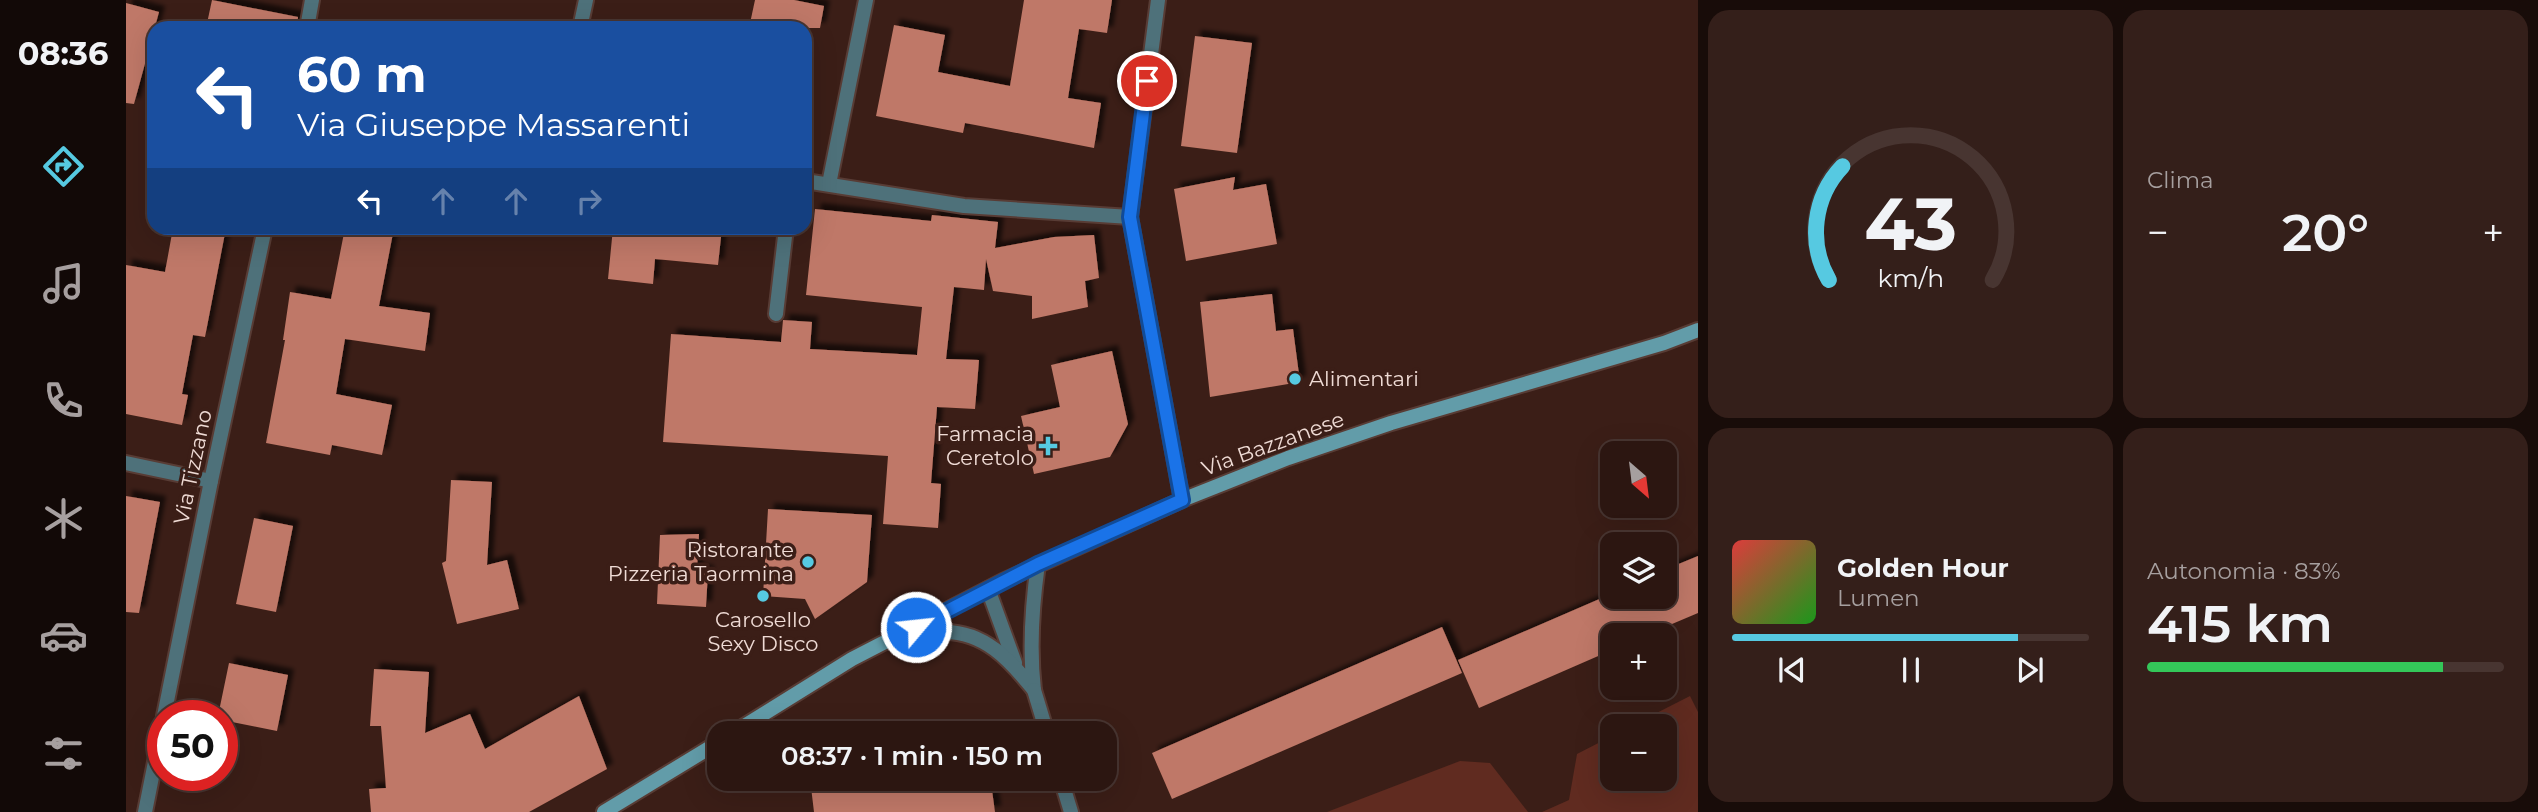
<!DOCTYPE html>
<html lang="it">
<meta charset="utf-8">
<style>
:root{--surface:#2c1611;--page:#341f1a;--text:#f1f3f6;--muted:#a69f9f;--line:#483531;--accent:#56c9e1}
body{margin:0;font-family:Montserrat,sans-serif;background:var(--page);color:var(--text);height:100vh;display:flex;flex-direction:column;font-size:26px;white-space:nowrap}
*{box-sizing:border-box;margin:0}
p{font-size:23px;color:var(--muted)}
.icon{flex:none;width:38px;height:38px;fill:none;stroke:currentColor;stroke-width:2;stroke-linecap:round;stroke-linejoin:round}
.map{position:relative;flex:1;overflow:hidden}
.sheet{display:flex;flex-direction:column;gap:10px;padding:10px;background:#180c09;width:840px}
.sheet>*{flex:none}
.hud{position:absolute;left:21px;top:21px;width:665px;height:214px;border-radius:21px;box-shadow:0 7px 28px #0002,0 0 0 2px var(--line);background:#1a4fa0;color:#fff;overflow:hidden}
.needle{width:46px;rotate:152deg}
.buttons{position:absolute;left:1474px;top:441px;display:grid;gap:14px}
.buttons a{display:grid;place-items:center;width:77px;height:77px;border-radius:14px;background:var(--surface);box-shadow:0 7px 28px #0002,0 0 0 2px var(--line);font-size:35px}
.speed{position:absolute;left:21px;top:700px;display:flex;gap:14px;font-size:35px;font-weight:700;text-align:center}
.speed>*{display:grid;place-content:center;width:91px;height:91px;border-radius:50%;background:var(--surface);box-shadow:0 7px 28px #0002,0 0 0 2px var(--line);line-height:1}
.speed .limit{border:10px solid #d22;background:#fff;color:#111}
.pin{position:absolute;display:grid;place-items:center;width:60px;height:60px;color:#fff;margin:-30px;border:4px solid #fff;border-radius:50%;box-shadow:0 2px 7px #0007}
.me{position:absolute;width:77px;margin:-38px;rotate:62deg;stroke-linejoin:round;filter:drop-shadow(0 0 5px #0008)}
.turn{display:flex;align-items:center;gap:24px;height:147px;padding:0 35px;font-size:32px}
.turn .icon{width:91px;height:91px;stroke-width:2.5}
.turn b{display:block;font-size:49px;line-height:60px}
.lanes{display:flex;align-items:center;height:66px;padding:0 35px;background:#0003;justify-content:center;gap:35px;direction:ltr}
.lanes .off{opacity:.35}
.big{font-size:52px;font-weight:600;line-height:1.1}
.sheet .card{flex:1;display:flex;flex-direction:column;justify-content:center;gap:10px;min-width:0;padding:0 24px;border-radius:21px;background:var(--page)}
.sheet .dial{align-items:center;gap:0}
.dial svg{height:182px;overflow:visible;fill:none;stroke:var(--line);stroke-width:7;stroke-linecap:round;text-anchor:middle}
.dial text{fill:var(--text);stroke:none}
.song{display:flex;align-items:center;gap:21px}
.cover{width:84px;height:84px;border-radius:10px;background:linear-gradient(135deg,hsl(0 70% 55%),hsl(120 70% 35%))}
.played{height:7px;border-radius:4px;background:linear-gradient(90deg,var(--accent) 80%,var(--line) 80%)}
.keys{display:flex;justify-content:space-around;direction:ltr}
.heat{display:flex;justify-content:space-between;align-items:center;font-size:38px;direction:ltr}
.charge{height:10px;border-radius:5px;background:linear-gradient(90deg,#34c759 83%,var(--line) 0)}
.sheet .tiles{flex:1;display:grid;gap:10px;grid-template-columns:repeat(2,1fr)}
.trip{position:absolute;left:581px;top:721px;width:410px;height:70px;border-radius:21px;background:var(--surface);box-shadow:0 7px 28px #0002,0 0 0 2px var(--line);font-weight:600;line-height:70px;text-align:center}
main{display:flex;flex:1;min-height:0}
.menu{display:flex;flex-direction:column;width:126px;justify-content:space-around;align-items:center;background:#120907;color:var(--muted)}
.menu .icon{width:49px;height:49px}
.menu .on{color:var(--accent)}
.menu b{font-size:32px;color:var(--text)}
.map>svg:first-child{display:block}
</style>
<main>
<nav class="menu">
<b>08:36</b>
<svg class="icon on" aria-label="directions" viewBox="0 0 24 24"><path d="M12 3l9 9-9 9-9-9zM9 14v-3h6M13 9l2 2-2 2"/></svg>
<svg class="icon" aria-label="music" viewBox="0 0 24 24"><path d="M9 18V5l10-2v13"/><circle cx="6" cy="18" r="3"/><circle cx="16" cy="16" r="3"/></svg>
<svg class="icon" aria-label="phone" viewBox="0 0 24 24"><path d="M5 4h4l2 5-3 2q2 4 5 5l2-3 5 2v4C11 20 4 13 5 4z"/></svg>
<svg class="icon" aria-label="climate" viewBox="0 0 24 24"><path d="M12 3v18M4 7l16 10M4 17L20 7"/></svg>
<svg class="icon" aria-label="car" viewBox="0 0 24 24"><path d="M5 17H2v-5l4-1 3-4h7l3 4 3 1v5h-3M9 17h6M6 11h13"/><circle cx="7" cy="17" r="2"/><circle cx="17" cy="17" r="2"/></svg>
<svg class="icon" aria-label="filters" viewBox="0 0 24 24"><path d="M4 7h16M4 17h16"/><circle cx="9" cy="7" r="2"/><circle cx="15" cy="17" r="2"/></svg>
</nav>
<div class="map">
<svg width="1572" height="812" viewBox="0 0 1572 812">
<defs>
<filter id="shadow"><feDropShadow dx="6" dy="-6" stdDeviation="2" flood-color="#0009"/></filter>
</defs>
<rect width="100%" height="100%" fill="#3b1e17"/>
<g fill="#602b20">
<polygon points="1564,696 1572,712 1572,812 1416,812 1443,800 1451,754 1486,736 1486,779 1538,779 1538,726 1505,726"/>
<polygon points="1334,761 1364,763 1402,812 1201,812"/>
</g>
<g fill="#bf7867" filter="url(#shadow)">
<polygon points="86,0 172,17 171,28 80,28"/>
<polygon points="629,0 668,0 698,6 694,28 623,28"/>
<polygon points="898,0 986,0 981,33 953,29 942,98 975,103 968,148 839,123 837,133 750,116 768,25 819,35 812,72 884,86"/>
<polygon points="0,3 33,12 8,104 0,103"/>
<polygon points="1069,36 1126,43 1111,153 1055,146"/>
<polygon points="1109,177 1107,190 1140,184 1151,244 1060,261 1048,189"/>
<polygon points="689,209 805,221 806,215 872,222 869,248 928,237 968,235 973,278 959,281 962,307 906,319 906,296 867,291 860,259 858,290 828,287 820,359 853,360 849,409 811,407 805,483 815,484 812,528 757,524 762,456 537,442 545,334 655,342 657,320 686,322 684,349 791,355 796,307 680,295"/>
<polygon points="47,228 100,228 79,337 67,335 56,394 62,395 56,425 0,414 0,265 39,272"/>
<polygon points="219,228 268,228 253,306 304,313 299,351 219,339 210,394 266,405 256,455 206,445 204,455 140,443 159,340 157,340 164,292 205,299"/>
<polygon points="487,228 596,228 592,265 529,259 527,284 482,279"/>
<polygon points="1146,294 1150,331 1167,329 1174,382 1084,397 1074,302"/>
<polygon points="986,351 1002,424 984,457 908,474 895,416 934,407 925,365"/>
<polygon points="325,480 366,482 361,565 381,560 393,609 331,624 316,563 320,561"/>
<polygon points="0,496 34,502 13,613 0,612"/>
<polygon points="642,509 746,515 741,582 689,619 679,599 637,596"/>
<polygon points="128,518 167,526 150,612 110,604"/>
<polygon points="573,534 571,570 582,571 580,607 531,604 534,535"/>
<polygon points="1572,556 1572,613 1520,635 1486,635 1486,650 1353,708 1332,660 1478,597 1538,597 1538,570"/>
<polygon points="1316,627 1336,673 1046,799 1026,753"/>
<polygon points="103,663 162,675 151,731 96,720 96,716 92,716"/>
<polygon points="248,669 303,672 299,733 344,714 359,749 453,696 481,769 403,812 245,812 243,789 260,788 255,726 244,726"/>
<polygon points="746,779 853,779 854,784 865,783 869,812 688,812 685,787"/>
</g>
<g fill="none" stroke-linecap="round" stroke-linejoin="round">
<defs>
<g id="minor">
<polyline points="1032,0 1004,217 1056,500"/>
<polyline points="454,28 460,0"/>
<polyline points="679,181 838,206 1004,217"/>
<polyline points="703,184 740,0"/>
<polyline points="650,314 660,228"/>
<polyline points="0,463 85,481"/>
<polyline points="862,589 889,663"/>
<path d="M767,639C783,637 801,633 817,632C858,631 884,660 908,690C903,647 906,606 912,564"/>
<polyline points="908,690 921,733"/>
<polyline points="935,779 945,812"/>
</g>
<g id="tertiary">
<polyline points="181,28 186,0"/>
<polyline points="38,716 85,481 139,228"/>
<polyline points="19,812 37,722"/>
</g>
<g id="secondary">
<polyline points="607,733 726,659 877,581 1056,500 1162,458 1265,423 1538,343 1572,330"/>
<polyline points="478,812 593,742"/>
</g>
</defs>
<use href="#minor" stroke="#583c35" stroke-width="18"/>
<use href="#tertiary" stroke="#583c35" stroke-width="18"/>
<use href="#secondary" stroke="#583c35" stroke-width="18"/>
<use href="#minor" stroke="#4e717a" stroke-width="14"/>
<use href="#tertiary" stroke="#4e717a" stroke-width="14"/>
<use href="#secondary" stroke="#629ca9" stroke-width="14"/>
</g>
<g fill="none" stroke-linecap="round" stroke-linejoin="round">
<defs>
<polyline id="route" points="790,627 912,564 1056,500 1004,217 1021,81"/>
</defs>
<use href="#route" stroke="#114b97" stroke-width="18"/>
<use href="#route" stroke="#1a73e8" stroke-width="12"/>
</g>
<g fill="#56c9e1" stroke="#3b1e17" stroke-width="2.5">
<circle cx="1169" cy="379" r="7"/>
<path d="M918.5 435.5h7v7h7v7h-7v7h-7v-7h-7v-7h7z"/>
<circle cx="682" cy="562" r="7"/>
<circle cx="637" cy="596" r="7"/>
</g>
<g text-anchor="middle" stroke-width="7" stroke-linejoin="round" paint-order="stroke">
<g font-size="21" fill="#efdbd5" stroke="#3b1e17" text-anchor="end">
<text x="1183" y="386" text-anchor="start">Alimentari</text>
<text x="908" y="441">Farmacia<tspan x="908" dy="24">Ceretolo</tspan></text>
<text x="668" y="557">Ristorante<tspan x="668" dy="24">Pizzeria Taormina</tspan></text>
<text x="637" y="627" text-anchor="middle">Carosello<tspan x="637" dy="24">Sexy Disco</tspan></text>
</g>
<g font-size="21" fill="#efdbd5" stroke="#3b1e17">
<text transform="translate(1147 444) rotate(-20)" y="7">Via Bazzanese</text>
<text transform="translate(67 467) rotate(-78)" y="7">Via Tizzano</text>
</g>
</g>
</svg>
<div class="buttons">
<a><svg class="needle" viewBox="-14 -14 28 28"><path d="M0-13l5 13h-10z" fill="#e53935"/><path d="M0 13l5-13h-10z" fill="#a69f9f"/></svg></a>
<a><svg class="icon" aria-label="layers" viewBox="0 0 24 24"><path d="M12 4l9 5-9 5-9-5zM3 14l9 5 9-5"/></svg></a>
<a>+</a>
<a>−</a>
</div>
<div class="speed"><div class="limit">50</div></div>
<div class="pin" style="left:1021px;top:81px;background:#d93025"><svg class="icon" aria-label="arrive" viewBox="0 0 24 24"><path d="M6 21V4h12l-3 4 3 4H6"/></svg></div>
<svg class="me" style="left:790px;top:627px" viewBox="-20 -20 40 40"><circle r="17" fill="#1a73e8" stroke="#fff" stroke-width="3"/><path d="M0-11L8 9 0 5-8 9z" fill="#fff"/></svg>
<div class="trip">08:37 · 1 min · 150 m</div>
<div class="hud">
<div class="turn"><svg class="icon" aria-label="left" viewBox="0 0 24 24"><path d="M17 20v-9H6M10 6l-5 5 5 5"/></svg><div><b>60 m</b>Via Giuseppe Massarenti</div></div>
<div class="lanes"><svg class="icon" aria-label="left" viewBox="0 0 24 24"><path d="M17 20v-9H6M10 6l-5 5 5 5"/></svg><svg class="icon off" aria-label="ahead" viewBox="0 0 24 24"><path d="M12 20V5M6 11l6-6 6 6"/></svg><svg class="icon off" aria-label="ahead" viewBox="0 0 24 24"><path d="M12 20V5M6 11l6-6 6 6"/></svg><svg class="icon off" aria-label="right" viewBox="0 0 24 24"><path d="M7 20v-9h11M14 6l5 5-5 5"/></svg></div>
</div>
</div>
<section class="sheet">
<div class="tiles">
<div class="card dial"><svg viewBox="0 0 100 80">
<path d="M14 69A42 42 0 1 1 86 69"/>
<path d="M14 69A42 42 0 0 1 20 19" stroke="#56c9e1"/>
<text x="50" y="56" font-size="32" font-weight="700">43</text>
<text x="50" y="72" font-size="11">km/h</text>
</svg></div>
<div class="card"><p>Clima</p>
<div class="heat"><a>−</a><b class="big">20°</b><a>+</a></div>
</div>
<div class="card">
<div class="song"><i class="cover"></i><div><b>Golden Hour</b><p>Lumen</p></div></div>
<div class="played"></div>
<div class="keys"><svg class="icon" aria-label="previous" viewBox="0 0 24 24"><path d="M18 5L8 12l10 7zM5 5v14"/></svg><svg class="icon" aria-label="pause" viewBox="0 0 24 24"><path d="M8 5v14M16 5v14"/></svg><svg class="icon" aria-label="next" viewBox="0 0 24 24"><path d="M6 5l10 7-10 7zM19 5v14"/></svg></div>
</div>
<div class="card"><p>Autonomia · 83%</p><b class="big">415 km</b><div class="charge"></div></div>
</div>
</section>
</main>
